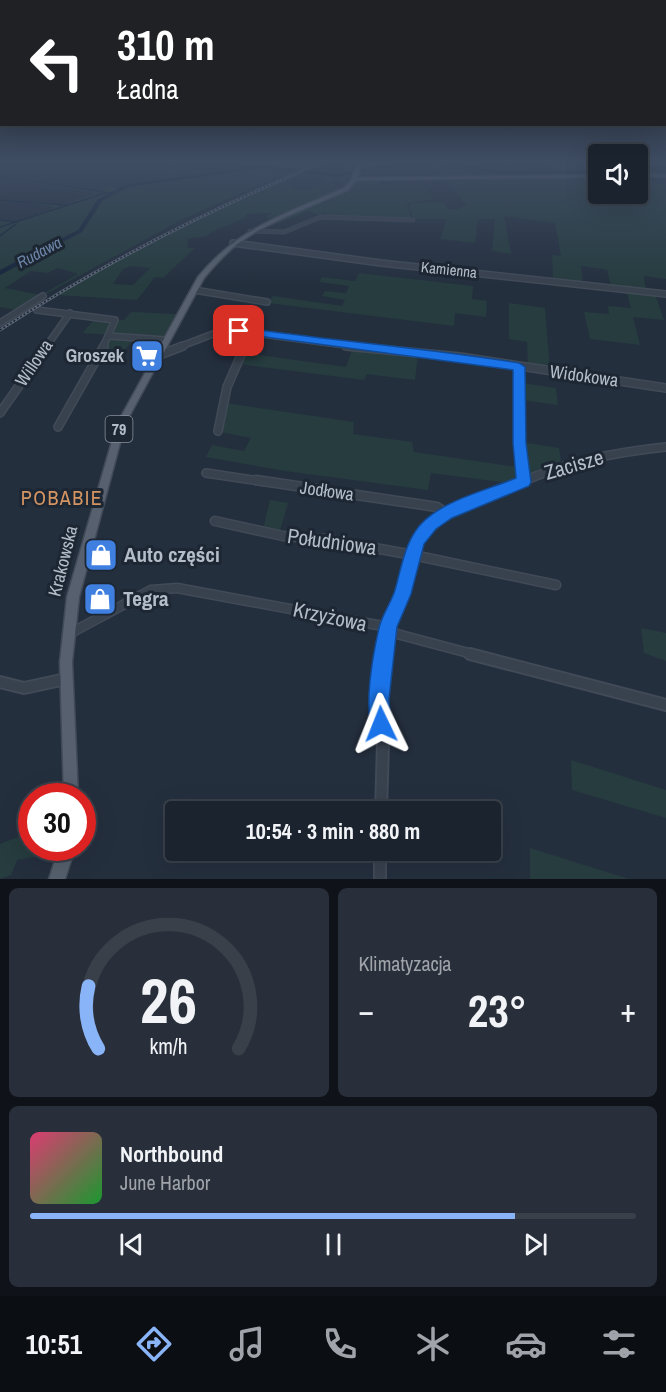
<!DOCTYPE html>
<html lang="pl">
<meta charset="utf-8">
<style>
:root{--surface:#1b232e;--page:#282f3a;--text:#f1f3f6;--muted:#a0a4aa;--line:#39404a;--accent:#8ab4f8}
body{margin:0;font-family:"Archivo Narrow",sans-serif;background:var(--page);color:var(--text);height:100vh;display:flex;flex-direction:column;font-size:22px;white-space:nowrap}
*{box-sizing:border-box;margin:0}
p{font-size:20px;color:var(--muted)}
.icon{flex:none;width:33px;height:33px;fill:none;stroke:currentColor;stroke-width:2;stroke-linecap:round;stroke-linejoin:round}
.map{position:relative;height:879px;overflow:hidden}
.drawer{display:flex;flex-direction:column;gap:9px;padding:9px;background:#0f1319;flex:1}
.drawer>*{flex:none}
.hud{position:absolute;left:0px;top:0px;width:666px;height:126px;box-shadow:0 6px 24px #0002,0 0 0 2px var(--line);background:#202124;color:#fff;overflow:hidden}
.tools{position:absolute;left:588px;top:144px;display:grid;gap:12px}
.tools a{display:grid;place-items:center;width:60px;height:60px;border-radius:6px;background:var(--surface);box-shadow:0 6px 24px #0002,0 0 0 2px var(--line);font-size:30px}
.speed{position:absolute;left:18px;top:783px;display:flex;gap:12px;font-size:30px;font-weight:700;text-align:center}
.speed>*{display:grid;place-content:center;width:78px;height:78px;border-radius:50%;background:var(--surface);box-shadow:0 6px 24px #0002,0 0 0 2px var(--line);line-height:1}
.speed .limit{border:9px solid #d22;background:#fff;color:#111}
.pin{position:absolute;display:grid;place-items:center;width:51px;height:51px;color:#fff;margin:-26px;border-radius:12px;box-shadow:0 3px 9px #0006}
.me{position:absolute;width:66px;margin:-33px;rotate:358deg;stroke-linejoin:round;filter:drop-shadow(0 0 4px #0008)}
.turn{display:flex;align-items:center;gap:21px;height:126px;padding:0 18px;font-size:27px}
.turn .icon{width:78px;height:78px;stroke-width:2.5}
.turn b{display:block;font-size:42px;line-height:51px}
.big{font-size:45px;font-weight:800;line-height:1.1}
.drawer .card{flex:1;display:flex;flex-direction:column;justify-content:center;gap:9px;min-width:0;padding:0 21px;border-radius:9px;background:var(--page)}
.drawer .dial{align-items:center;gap:0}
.dial svg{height:156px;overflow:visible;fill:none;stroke:var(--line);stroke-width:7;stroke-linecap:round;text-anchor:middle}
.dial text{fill:var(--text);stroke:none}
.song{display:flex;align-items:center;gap:18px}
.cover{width:72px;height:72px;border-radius:9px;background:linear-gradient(135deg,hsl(340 70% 55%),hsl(130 70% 35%))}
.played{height:6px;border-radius:3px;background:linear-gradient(90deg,var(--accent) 80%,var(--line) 80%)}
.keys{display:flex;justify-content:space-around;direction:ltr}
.heat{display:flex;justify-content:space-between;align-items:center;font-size:33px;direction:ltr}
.drawer .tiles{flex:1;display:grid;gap:9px;grid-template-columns:1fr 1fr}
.card:last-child{grid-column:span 2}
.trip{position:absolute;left:165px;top:801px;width:336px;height:60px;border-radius:6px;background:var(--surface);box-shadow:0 6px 24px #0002,0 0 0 2px var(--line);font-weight:800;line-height:60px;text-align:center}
.dock{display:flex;height:96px;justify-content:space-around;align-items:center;background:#0b0e12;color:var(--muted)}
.dock .icon{width:42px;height:42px}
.dock .current{color:var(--accent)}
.dock b{font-size:27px;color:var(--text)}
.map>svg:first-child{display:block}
</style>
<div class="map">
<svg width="666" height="879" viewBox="0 0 666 879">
<rect width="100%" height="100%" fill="#242f3e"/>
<g fill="#263c3f" fill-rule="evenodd">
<path d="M157,162L175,164L173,170L176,174L183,175L259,165L253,162H311L181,220L17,310L0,307V219L18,221L55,207L0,199L65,204L94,193L0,177V174L99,190L110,185L116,188L168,178L166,172L170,165ZM57,268L78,274L41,295L5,288L31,271L48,273Z"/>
<path d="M349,162H356L347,183L340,184V181L334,180L330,183L341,186L339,190L269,219L266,217L271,213L247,214L245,218L213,231L207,236L187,239L188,248H195L163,278L155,277L137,300L56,295L156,237L247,195L308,170L342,171ZM300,175L323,178L326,183L302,191L283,183ZM131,266L150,268L133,285L113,284L123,269Z"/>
<polygon points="393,162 454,162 495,169 551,170 551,162 598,162 598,169 570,171 598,172 598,175 495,177 494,173 457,165 446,168 472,172 476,177 445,177 429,163 408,164 360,173 362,166"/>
<polygon points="598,178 598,194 638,194 638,182 666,184 666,279 644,276 646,291 611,286 607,270 581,266 583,285 589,288 553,282 552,255 561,256 555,223 504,216 511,254 492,251 495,219 478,219 475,243 440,239 447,219 414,219 409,207 411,203 443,202 448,209 457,210 466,205 448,181"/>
<polygon points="376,180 381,185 422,183 433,199 407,203 411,219 330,216 325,213 318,215 309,211 258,231 265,225 329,201 359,181"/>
<polygon points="359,273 473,286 472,299 487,301 486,317 455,313 454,326 268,303 273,296 342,306 345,300 322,296 325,291 346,293 349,286 319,282 322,277 355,281"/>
<polygon points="626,289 655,294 664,320 633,317 640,345 590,339 584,312 609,314 608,306 631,308"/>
<polygon points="509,303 545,308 550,370 528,367 527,342 509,339"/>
<polygon points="131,312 176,314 162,339 135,337 122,354 102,353 113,335 83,333 95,318 124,320"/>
<polygon points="353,347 418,354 415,380 367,374 364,380 239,364 244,353 346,367"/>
<polygon points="522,383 556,388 558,405 521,400"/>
<polygon points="225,403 354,422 353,434 412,442 414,452 516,467 519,481 515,484 431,473 428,490 285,471 206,457 212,445 244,451 251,438 220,432"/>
<polygon points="521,442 559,448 561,462 544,466 525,478"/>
<polygon points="270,500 288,503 279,534 263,529"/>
<polygon points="641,628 666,633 666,661 644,653"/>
<polygon points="571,760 666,790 666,818 572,790"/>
<polygon points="31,832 32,848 50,848 50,854 17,860 11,875 0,879 0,844"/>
<polygon points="530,848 629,879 530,879"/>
</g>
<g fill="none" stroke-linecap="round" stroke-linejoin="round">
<g stroke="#17263c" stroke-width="1.5">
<polyline points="257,162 263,165"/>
<polyline points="264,165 266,167"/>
<polyline points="0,176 111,193"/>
<polyline points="0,200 65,205"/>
<polyline points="0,220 17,222"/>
<polyline points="0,227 105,193"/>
<polyline points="0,236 16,224"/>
</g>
<g fill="#17263c" fill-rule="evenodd">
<polygon points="407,162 418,162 336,177 257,169 128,187 102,201 82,232 0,275 0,270 78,230 98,199 125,185 257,165 336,173"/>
<polygon points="422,162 455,162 503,171 598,170 598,174 503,175 455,166 424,164"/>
<rect x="638" y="167" width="28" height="4"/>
</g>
<defs>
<g id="minor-far4">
<polyline points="359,164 389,162"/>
<polyline points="250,231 284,232 321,217 413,220"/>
</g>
<g id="minor-far3">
<polyline points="233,243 381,263 666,294"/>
<polyline points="194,290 267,302"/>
<polyline points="37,310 115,320 103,347"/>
<polyline points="0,323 43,296"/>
<polyline points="109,336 166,340"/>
<polyline points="46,347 70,313"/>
<polyline points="179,347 213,334 239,331 361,347"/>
<polyline points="244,347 251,332"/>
</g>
<g id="minor-far2">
<polyline points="346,346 460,357 666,388"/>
<polyline points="157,356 183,346"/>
<polyline points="519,367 519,443 524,482"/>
<polyline points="0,413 47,346"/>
<polyline points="58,427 104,346"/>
<polyline points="218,431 227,387 245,346"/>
<polyline points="206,473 266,482"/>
<path d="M522,482C568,461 616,452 666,447"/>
</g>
<g id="minor-far1">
<polyline points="256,480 437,507 446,513"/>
<polyline points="215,521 283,536 325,539 413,555 556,585"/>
<polyline points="67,635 151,590 177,588 388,627 397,634 476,655"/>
<polyline points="384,655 388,627 402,594 417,541 446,513 526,480"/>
</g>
<g id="minor">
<polyline points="470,654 666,705"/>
<polyline points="0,682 24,688 66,679"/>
<polyline points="381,812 383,743 379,699 385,654"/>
<polyline points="380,850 380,879"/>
</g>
<g id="major">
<path d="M358,162H362L357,178L598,175V177L356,180L348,190C311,207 270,220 237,244C225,254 214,266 204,278L125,424L79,597L72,662L78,796H64L60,662L67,597L117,424L198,277C240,226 287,214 344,188L351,181Z"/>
<polygon points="638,174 666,175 666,177 638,176"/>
<polygon points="59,848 75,848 65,879 49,879"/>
</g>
</defs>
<use href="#minor-far4" stroke="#414a57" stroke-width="5"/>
<use href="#minor-far3" stroke="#414a57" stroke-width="8"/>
<use href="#minor-far2" stroke="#414a57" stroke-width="10"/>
<use href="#minor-far1" stroke="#414a57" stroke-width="11"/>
<use href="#minor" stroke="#414a57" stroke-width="14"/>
<use href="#major" stroke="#414a57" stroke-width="3"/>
<use href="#minor-far4" stroke="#38414e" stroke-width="4"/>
<use href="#minor-far3" stroke="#38414e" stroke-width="5"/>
<use href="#minor-far2" stroke="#38414e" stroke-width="7"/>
<use href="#minor-far1" stroke="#38414e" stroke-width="8"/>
<use href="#minor" stroke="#38414e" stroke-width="10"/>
<use href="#major" fill="#56606e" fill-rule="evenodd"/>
<defs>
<path id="rail" d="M0,330C103,263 210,209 323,162"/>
</defs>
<use href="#rail" stroke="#5a6575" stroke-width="3"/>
<use href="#rail" stroke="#1d2633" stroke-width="1.5" stroke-dasharray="2" stroke-linecap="butt"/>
</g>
<linearGradient id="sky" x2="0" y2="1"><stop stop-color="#141a22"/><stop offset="0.57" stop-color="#3f4d63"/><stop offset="1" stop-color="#3f4d63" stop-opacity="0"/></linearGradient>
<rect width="666" height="285" fill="url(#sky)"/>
<path fill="#1a73e8" stroke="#114b97" stroke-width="1.5" d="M239,327C332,341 426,348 519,363L525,367L526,443L531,482L529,486L452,518L436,529L424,544L411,594L397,627L389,699L391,724L388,732L381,735L373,732C363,708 373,654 379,628C382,615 391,603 395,590C402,566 405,538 425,520C448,499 487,490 516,478L513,443V370L235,333V328Z"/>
<defs>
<symbol id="supermarket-square" viewBox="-11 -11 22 22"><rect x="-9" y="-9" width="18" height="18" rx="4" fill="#3f7fe0" stroke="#1d2633"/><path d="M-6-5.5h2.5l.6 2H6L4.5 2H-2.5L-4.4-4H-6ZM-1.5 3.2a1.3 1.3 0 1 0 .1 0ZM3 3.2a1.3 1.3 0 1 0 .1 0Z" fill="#fff"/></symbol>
<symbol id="shop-square" viewBox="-11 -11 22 22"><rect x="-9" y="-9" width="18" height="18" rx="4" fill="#3f7fe0" stroke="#1d2633"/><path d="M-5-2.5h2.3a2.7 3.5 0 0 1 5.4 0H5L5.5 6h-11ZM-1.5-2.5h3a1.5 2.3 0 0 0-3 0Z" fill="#fff"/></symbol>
</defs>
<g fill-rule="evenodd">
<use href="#supermarket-square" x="128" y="337" width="38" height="38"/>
<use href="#shop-square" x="82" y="536" width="38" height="38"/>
<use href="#shop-square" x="81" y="580" width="38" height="38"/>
</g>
<g text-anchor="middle" stroke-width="6" stroke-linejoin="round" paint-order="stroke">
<g font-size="15" fill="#b4bcc9" stroke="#1d2633">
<text transform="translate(449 270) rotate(6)" y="5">Kamienna</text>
</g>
<g font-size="16" font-style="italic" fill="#6d86a8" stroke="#1d2633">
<text transform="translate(39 252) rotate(-28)" y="6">Rudawa</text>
</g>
<rect fill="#1d2633" stroke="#878f9c" stroke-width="1.5" x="105.5" y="416" width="27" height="26" rx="4.5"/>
<g font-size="16" font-weight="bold" fill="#b4bcc9">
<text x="119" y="435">79</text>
</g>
<g font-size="18" font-weight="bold" fill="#b4bcc9" stroke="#1d2633" text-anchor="end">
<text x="124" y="362">Groszek</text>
</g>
<g font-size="18" fill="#b4bcc9" stroke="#1d2633">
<text transform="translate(34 363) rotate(-56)" y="6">Willowa</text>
<text transform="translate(584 376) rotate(8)" y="6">Widokowa</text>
<text transform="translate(327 491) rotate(8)" y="6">Jodłowa</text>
<text transform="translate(63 561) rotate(-76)" y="6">Krakowska</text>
</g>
<g font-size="20" letter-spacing="1.5" fill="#d59563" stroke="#1d2633">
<text x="62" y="505">POBABIE</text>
</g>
<g font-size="21" fill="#b4bcc9" stroke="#1d2633">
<text transform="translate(574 465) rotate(-16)" y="7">Zacisze</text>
<text transform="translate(332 542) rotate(8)" y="7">Południowa</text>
<text transform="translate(330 617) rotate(12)" y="7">Krzyżowa</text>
</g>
<g font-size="21" font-weight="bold" fill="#b4bcc9" stroke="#1d2633" text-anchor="start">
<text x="124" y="562">Auto części</text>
<text x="123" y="606">Tegra</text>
</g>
</g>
</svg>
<div class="tools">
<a><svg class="icon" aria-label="sound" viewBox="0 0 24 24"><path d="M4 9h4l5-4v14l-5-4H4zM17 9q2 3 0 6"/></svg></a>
</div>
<div class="speed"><div class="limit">30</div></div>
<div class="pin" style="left:239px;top:331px;background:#d93025"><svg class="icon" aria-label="arrive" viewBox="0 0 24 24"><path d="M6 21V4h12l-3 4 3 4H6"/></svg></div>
<svg class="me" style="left:381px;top:724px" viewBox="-20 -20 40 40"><path d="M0-17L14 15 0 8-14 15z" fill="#1a73e8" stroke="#fff" stroke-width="4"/></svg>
<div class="trip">10:54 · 3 min · 880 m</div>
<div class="hud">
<div class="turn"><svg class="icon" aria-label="left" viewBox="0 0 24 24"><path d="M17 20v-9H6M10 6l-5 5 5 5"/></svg><div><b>310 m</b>Ładna</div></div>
</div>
</div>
<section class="drawer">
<div class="tiles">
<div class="card dial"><svg viewBox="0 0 100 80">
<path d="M14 69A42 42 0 1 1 86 69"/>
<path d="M14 69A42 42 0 0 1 9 37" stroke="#8ab4f8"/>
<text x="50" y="56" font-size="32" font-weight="700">26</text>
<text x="50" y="72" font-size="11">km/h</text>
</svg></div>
<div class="card"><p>Klimatyzacja</p>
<div class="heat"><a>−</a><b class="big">23°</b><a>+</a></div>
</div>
<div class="card">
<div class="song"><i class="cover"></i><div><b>Northbound</b><p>June Harbor</p></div></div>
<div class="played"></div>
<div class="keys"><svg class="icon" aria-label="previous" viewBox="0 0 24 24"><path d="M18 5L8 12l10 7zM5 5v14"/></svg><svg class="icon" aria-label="pause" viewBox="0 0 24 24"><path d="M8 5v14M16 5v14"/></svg><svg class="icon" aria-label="next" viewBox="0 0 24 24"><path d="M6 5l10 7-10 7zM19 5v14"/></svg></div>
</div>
</div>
</section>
<nav class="dock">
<b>10:51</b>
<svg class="icon current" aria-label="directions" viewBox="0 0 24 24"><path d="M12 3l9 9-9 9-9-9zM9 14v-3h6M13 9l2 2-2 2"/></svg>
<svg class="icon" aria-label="music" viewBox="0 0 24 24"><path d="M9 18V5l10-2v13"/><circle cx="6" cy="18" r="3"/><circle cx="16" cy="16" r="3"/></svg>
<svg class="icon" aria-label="phone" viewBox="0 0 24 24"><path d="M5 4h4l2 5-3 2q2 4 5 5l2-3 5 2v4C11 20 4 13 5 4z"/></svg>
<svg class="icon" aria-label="climate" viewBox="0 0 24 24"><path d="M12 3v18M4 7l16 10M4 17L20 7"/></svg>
<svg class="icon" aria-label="car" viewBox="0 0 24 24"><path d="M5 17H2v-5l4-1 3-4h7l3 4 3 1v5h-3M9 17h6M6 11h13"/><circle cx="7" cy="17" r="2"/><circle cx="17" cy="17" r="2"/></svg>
<svg class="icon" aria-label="filters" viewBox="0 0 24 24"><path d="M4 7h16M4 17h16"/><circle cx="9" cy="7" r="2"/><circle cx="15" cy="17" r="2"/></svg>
</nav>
